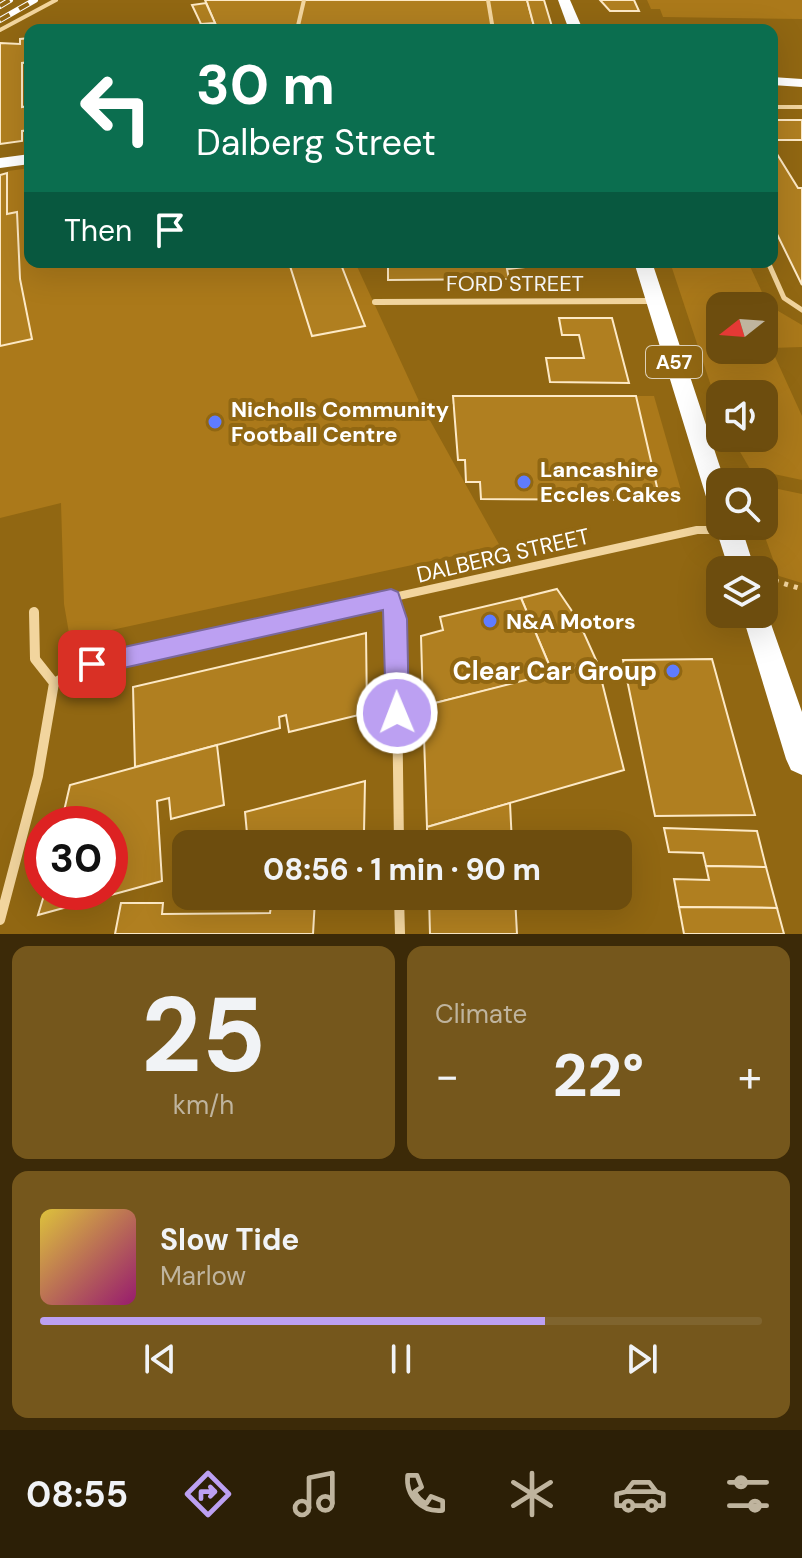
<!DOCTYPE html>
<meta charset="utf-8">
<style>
:root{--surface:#6d4d0e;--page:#75571c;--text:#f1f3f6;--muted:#bfb49e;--line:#7f642e;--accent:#bca0f2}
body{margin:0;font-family:"DM Sans",sans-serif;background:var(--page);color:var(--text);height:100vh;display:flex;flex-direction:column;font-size:30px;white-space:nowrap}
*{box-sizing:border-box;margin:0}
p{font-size:26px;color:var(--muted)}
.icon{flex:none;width:44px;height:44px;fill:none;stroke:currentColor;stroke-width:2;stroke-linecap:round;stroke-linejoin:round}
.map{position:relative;height:934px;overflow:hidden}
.sheet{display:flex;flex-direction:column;gap:12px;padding:12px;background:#3c2a08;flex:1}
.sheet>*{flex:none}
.top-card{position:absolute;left:24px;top:24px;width:754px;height:244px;border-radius:16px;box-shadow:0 8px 32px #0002;background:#0b6e4f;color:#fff;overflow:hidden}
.needle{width:52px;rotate:253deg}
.tools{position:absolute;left:706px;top:292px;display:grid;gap:16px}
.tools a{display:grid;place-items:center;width:72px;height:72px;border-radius:16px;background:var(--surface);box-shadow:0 8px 32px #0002;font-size:40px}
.speed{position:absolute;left:24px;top:806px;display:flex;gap:16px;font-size:40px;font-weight:700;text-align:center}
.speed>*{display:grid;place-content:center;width:104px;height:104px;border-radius:50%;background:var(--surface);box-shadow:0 8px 32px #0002;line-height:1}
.speed .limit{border:12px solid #d22;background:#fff;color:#111}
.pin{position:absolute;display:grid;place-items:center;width:68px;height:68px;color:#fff;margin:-34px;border-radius:16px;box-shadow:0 4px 12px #0006}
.me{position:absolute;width:88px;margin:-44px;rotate:359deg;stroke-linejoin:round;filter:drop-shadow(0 0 6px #0008)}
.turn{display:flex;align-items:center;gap:28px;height:168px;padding:0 40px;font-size:36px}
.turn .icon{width:104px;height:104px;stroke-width:2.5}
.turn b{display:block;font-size:56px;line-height:68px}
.then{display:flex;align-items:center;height:76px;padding:0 40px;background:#0003;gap:16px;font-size:30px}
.big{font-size:60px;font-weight:800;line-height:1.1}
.sheet .card{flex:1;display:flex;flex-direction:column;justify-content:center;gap:12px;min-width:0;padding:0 28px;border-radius:16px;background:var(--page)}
.sheet .dial{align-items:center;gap:0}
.dial b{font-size:104px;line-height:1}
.song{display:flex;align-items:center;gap:24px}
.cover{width:96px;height:96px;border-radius:12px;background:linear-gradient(135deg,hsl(50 70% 55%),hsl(320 70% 35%))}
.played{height:8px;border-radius:4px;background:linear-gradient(90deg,var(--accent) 70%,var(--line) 70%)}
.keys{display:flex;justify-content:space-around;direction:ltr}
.heat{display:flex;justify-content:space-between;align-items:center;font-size:44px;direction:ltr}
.sheet .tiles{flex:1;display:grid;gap:12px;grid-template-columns:1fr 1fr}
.card:last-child{grid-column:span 2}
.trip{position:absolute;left:172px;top:830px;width:460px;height:80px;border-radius:16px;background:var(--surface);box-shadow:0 8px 32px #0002;font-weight:800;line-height:80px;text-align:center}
.tabs{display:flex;height:128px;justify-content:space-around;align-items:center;background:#2c1f06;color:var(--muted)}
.tabs .icon{width:56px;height:56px}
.tabs .selected{color:var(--accent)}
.tabs b{font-size:36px;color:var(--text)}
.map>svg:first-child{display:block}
</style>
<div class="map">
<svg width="802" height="934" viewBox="0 0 802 934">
<rect width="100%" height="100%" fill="#916712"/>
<g fill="#ab791a" fill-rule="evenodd">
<polygon points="647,0 802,0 802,19 663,17 660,9 651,9"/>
<polygon points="30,168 30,262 355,262 418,399 500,546 70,639 64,604 61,503 0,518 0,346 31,339 20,279 17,213 7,214 8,171"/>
<path d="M670,262H748L768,305L802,325V347L771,348L802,416V480L750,469L732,438H764V394H720V413ZM720,306H764V350H720Z"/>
<polygon points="636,396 654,396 684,501 663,505 660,500"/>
<polygon points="764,486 802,494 802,583 779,576 761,526 764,526"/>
</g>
<g fill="#b07f20" stroke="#fde9c5" stroke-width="2">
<polygon points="205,0 527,0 535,30 204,30 201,24 215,23"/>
<polygon points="527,0 544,0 553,30 535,30"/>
<polygon points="600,0 634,0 639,11 610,11"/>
<polygon points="206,3 215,23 201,24 192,5"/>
<polygon points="30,38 30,62 22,63 22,107 29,106 30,130 22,131 22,141 0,144 0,43 20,44 20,39"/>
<rect x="772" y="120" width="30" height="20"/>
<polygon points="772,146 798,188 802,188 802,285 772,224"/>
<polygon points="7,173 7,214 17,212 20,279 32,339 0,346 0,175"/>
<polygon points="312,262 340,262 365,326 312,336 290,266"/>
<polygon points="388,262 524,262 526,267 507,269 509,279 388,280"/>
<polygon points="559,318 612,318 629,383 550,382 546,358 584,358 579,335 562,335"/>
<polygon points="453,396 636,396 660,500 481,499 480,482 466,482 465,460 458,460"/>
<polygon points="557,589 578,620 597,662 553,674 521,598"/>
<polygon points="521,598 553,674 423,706 421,636 443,630 440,617"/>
<polygon points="366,633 367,713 289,732 286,715 279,717 280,728 135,767 133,687"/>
<polygon points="712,659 755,815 655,816 623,660"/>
<polygon points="597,662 624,770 427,827 423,706"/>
<polygon points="217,745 224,805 171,819 169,798 157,801 162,881 38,915 45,892 110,892 110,824 61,824 70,785"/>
<polygon points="365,781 364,832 313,844 248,844 245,812"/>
<polygon points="510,803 512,844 427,844 427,827"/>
<polygon points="664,828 757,831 766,867 706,866 703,853 669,852"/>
<polygon points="706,866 766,867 777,908 679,907 674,879 709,880"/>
<polygon points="429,896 515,896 517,934 430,934"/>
<polygon points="272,899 315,899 313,934 115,934 121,903 163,903 162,914 270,913"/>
<polygon points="679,907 777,908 784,934 684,934"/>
</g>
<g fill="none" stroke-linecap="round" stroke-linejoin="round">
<polyline stroke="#f2d59e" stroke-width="5" stroke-dasharray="4 6" stroke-linecap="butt" points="765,578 802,589"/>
<g stroke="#f2d59e" stroke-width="4">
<polyline points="488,0 493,30"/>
<polyline points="0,30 56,0"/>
<polyline points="297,30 304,0"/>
<polyline points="772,107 802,107"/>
</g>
<polyline stroke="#f2d59e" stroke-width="5" points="768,262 784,298 802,310"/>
<polyline stroke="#f2d59e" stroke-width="6" points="375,302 654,301"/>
<g stroke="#f2d59e" stroke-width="8">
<polyline points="391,599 392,603"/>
<polyline points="367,603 697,530 726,530"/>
</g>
<g stroke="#f2d59e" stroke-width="10">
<polyline points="392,601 396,619 399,844"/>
<polyline points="54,683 92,664 376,601"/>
<polyline points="399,896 400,934"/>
<polyline points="0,920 38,776 54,683 35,659 34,612"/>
</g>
<g fill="#fff" fill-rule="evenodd">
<polygon points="558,0 570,0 583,30 569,30"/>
<polygon points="772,77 802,79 802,87 772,85"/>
<polygon points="30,154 30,164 0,168 0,158"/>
<polygon points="634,262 652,262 725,482 720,482 720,513 711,510 708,503"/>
<polygon points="720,518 720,526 741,526 755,570 729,570 715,526"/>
<polygon points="764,604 802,712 802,775 791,770 786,759 742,614 764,614"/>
</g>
<defs>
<g id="rail">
<polyline points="0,6 10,0"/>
<polyline points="0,20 35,0"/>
</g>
</defs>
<use href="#rail" stroke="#fff" stroke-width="6"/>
<use href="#rail" stroke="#916712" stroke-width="4" stroke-dasharray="11" stroke-linecap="butt"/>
</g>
<polygon fill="#bca0f2" stroke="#7a689d" stroke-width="2" points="391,589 398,592 407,619 409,713 405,721 397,724 389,721 386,713 383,610 92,675 84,672 81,664 84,657 92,654"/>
<g fill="#5f7cff" stroke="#916712" stroke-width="3">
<circle cx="215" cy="422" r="8"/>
<circle cx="524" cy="482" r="8"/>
<circle cx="490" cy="621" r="8"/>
<circle cx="673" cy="671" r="8"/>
</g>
<g text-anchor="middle" stroke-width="8" stroke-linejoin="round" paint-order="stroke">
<rect fill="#916712" stroke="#ded1b8" stroke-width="2" x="646" y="346" width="56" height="32" rx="6"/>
<g font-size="20" font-weight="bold" fill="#fff">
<text x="674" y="369">A57</text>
</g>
<g font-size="22" fill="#fff" stroke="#916712">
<text x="515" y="291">FORD STREET</text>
<text transform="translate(503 555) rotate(-13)" y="8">DALBERG STREET</text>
</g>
<g font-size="22" font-weight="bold" fill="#fff" stroke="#916712" text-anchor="start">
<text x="231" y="417">Nicholls Community<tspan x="231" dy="25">Football Centre</tspan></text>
<text x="540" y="477">Lancashire<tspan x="540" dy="25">Eccles Cakes</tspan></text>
<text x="506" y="629">N&amp;A Motors</text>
</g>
<g font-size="26" font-weight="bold" fill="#fff" stroke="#916712" text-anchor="end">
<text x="657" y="680">Clear Car Group</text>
</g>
</g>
</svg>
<div class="tools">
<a><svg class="needle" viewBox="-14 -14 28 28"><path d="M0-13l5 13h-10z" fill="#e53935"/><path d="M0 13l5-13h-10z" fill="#bfb49e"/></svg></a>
<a><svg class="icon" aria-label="sound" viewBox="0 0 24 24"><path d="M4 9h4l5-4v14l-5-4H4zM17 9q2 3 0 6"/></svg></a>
<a><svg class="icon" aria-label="search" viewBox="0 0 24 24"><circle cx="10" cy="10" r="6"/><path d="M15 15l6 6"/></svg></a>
<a><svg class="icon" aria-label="layers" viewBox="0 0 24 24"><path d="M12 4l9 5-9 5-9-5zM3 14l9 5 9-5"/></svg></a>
</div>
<div class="speed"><div class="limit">30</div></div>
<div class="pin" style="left:92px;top:664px;background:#d93025"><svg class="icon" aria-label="arrive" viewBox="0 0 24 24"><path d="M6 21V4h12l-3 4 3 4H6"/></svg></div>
<svg class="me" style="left:397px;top:713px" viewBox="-20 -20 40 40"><circle r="17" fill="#bca0f2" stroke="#fff" stroke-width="3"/><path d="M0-11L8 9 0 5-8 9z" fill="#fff"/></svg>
<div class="trip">08:56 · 1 min · 90 m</div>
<div class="top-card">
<div class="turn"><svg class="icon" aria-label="left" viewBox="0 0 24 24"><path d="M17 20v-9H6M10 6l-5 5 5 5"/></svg><div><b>30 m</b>Dalberg Street</div></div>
<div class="then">Then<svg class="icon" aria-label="arrive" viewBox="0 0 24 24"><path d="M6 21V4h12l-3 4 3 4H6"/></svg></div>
</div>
</div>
<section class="sheet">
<div class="tiles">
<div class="card dial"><b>25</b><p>km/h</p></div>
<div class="card"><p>Climate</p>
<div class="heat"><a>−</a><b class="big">22°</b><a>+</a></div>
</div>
<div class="card">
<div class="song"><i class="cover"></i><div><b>Slow Tide</b><p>Marlow</p></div></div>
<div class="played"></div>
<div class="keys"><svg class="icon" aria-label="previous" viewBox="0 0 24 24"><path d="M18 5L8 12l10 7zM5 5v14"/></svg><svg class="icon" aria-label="pause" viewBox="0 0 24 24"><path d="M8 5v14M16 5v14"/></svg><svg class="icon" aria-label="next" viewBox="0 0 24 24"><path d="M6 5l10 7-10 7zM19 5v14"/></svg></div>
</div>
</div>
</section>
<nav class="tabs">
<b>08:55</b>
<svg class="icon selected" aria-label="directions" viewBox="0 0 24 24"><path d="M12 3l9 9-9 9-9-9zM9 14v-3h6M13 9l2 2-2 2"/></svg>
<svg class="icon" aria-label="music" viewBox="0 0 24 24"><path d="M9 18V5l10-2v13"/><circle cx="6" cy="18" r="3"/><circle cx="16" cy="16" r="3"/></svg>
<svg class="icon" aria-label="phone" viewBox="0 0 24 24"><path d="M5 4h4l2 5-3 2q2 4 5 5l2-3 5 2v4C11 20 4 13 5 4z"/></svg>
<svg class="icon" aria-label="climate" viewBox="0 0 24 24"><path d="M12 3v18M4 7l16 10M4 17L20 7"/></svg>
<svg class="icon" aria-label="car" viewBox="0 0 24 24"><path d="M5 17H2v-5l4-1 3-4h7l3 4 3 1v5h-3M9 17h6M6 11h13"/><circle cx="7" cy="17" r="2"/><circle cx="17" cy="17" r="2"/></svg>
<svg class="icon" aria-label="filters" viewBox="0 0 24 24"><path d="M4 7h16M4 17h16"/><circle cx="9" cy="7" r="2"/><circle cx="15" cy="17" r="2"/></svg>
</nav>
